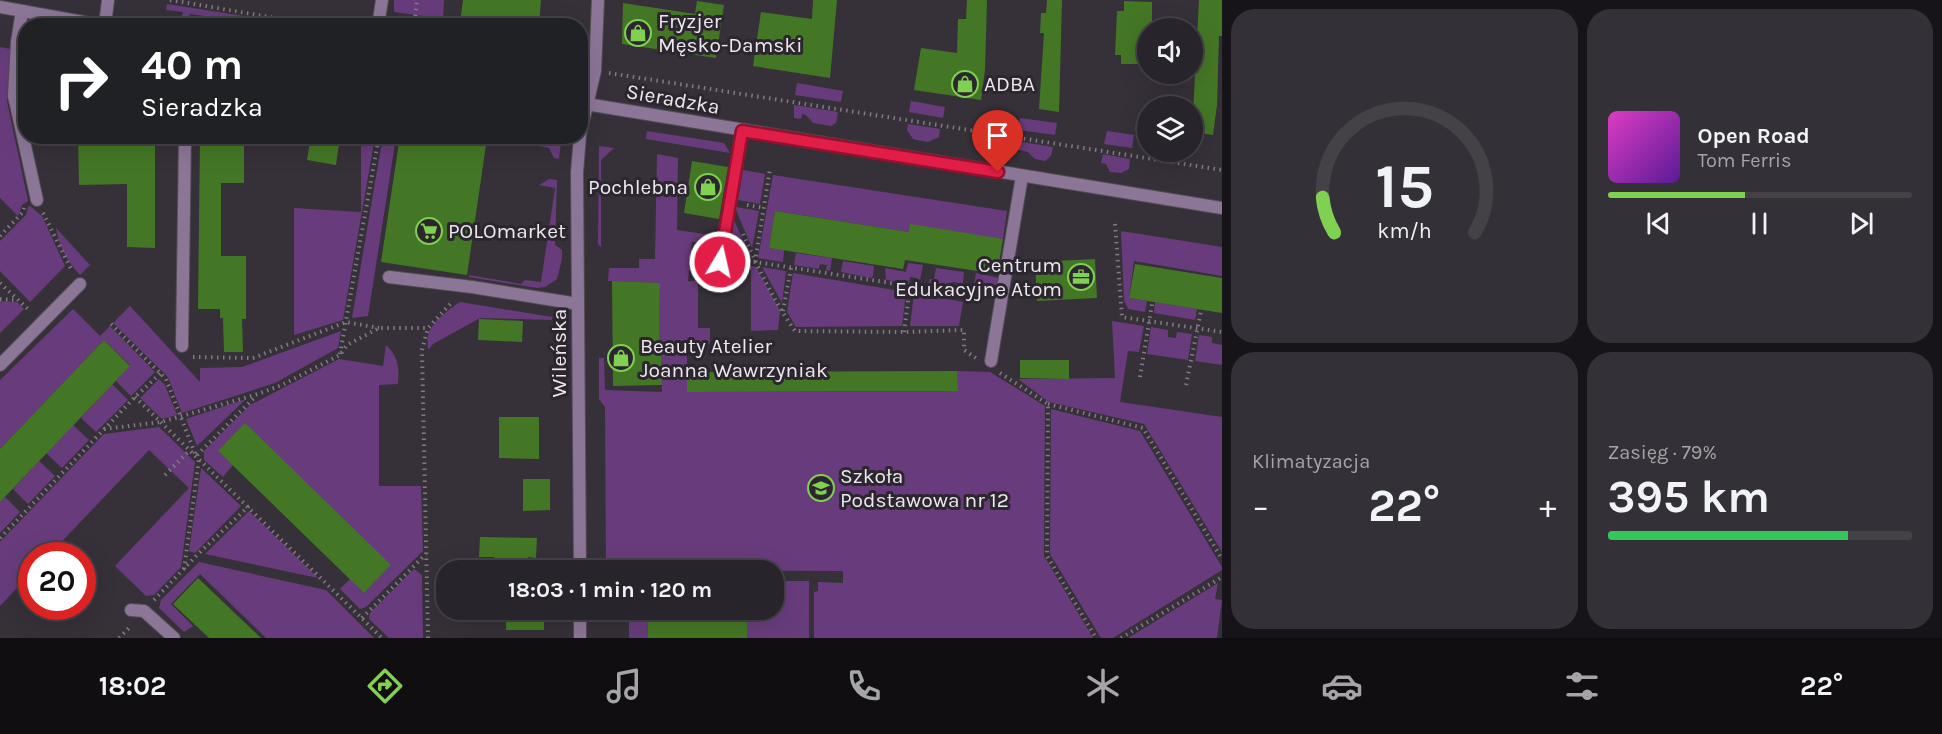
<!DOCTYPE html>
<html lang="pl">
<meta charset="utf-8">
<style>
:root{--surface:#28242b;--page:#343037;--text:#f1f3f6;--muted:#a5a4a9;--line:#444147;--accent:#80d051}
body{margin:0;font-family:Karla,sans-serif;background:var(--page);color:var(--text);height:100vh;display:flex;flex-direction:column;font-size:22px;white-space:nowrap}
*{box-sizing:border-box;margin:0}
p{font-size:20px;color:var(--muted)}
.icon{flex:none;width:33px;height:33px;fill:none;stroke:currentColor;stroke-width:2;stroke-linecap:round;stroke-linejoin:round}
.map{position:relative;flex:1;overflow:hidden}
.side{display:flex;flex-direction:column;gap:9px;padding:9px;background:#161418;width:720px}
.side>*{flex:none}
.banner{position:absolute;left:18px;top:18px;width:570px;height:126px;border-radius:24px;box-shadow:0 6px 24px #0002,0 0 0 2px var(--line);background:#202124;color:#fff;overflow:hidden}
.controls{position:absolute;left:1137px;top:18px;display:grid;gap:12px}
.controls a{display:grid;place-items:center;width:66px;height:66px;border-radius:50%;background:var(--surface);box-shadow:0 6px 24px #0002,0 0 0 2px var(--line);font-size:30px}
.speed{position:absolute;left:18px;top:542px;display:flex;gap:12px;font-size:30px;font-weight:700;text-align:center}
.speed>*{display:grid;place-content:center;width:78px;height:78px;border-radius:50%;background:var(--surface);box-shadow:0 6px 24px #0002,0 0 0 2px var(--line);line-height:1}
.speed .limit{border:9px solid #d22;background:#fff;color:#111}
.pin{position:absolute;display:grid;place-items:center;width:51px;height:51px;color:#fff;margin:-62px -26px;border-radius:50% 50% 50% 0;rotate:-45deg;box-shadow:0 0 6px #0007}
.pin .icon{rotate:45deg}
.me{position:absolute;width:66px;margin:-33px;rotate:9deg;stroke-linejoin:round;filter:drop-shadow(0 0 4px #0008)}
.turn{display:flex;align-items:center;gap:21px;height:126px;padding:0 24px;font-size:27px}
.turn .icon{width:78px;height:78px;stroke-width:2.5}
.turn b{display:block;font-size:42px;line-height:51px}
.big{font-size:45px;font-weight:700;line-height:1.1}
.side .tile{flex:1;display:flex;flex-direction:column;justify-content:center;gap:9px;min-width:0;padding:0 21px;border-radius:24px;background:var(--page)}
.side .dial{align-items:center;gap:0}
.dial svg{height:156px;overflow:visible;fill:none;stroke:var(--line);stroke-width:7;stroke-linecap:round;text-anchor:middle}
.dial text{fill:var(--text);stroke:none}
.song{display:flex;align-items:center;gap:18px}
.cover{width:72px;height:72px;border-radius:9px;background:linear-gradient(135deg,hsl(310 70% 55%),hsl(270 70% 35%))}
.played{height:6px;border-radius:3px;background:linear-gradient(90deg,var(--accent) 45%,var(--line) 45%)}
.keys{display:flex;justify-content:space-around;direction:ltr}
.heat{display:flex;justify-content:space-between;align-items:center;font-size:33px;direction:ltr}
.charge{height:9px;border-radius:4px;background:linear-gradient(90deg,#34c759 79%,var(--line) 0)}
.side .tiles{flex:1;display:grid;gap:9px;grid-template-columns:repeat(2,1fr)}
.trip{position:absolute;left:436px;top:560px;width:348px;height:60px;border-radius:24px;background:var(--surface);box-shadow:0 6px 24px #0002,0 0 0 2px var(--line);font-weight:700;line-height:60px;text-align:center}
.dock{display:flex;height:96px;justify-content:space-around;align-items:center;background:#100e11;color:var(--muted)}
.dock .icon{width:42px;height:42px}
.dock .selected{color:var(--accent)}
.dock b{font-size:27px;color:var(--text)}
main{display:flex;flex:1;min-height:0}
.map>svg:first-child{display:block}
</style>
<main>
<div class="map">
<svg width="1222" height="638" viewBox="0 0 1222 638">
<rect width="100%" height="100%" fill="#363039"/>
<g fill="#683c7c">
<polygon points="394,0 444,0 443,19 394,12"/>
<polygon points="167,4 302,25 260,25 231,21 230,24 211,21 211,17 190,14 189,17 182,16 183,12 166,10"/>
<polygon points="0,47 11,49 7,101 28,201 22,205 18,216 0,198"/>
<polygon points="797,83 843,91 841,102 795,95"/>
<polygon points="911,101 945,107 943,118 909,112"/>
<polygon points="794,105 838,112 836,123 831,126 813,123 806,115 802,114 801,119 794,118"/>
<polygon points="1020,118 1057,123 1055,135 1018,130"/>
<polygon points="908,124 940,129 939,137 928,142 913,139 907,130"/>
<polygon points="647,131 724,143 730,153 646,139"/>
<polygon points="1107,131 1134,135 1132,148 1104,144"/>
<polygon points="484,136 545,136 559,139 561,142 559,159 554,158 549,148"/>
<polygon points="361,137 375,137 343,320 294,335 294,208 361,212"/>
<polygon points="392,137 396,137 368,316 352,318 381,147"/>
<polygon points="1016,141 1053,147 1051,156 1045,161 1035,159 1028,152 1015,149"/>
<polygon points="599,146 614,148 601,160 601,247 598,244"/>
<polygon points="657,154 678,158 677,230 717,236 715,244 692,242 688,281 698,281 698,328 710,328 710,342 704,350 687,351 687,392 957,391 957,371 990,372 1045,406 1044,556 1093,638 814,638 814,592 818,591 818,582 843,583 843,571 606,570 605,407 599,399 599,358 604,358 605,390 662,392 661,340 659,340 660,283 608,281 609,268 639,268 639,259 655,259"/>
<polygon points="1103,154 1130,159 1129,169 1121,173 1110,172 1106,164 1101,163"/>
<polygon points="743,170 765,174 760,204 738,200"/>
<polygon points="773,175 1007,211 1003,239 909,232 775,211 769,248 784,250 783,262 758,258"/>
<polygon points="549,179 557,180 555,245 562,250 562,259 557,279 545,287 537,288 469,277 469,275 521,284 525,280 541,282 555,188 539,185"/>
<polygon points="30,206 42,216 65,266 30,302 0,271 0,241 26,215 28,207"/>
<polygon points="736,207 759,211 752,248 736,210"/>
<polygon points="734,220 751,258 728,254"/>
<path d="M56,228L90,265L80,275C67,262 59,246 56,228Z"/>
<polygon points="1121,231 1222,247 1222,276 1134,261 1129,298 1147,301 1145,312 1128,309 1124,300"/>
<polygon points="796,253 832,258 830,271 826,270 827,265 820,264 819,269 794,265"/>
<polygon points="843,261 874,266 873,276 871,278 841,272"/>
<polygon points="735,263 756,267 780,311 778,330 751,331 751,270 735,270"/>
<polygon points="908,263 923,265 919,285 917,285 917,278 910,277 909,284 882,279 886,279 885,268 906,272"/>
<polygon points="762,267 786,271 782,303"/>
<polygon points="936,268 964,272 962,292 959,292 959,283 952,282 950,291 930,287 928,285 930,279 934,279"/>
<polygon points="793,273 906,292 902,326 796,327 787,312"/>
<polygon points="976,273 1000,278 997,298 969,295 970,285 974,285"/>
<polygon points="914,293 963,302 959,326 910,326"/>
<polygon points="0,301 17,302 24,309 0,333"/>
<path d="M460,302L552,317V320L480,318L433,344L428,350C428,346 427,340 428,335C431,323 450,308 460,302Z"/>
<polygon points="1155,302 1197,309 1195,320 1154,313"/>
<polygon points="130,306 200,382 200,368 242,367 341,331 338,348 275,383 182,413 168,377 113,323"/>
<polygon points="73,309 100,336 110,326 155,372 131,396 116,381 130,365 104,340 0,449 0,380"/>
<polygon points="1112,321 1144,326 1139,352 1128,351 1120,402 1222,417 1222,552 1144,424 1049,402 1018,379 1115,378"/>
<polygon points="1151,327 1168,330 1168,337 1176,338 1177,332 1192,334 1188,360 1147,354"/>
<polygon points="1199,335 1212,337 1212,343 1222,345 1222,365 1195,361"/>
<path d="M386,345C399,357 399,368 398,384L379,385V486H421L423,551L366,607L360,609L340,589L350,579L364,593L391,565L218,451L233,465L223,477L204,460V451L250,405L339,359L383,366Z"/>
<polygon points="159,379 165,385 177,415 162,419 140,398"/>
<polygon points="112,384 128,400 96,432 81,418"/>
<polygon points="246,399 197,446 186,419"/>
<polygon points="1051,409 1140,431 1222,567 1222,570 1113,638 1101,638 1050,554"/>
<polygon points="73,425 89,440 62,468 46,453"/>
<polygon points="159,427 195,462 181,567 154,595 146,596 115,566 189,488 149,450 49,555 32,555 31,573 0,606 0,542 104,434"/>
<polygon points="39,461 55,476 28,504 13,489"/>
<polygon points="201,468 241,506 195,553 189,551"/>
<polygon points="5,497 20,512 0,533 0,502"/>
<polygon points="249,511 318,578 205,554"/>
<polygon points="199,562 326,590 374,638 266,638 200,574 171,604 193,626 184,632 159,608 161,600"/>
<polygon points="414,569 422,575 423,638 389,638 369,619 370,613"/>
<polygon points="774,581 809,581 809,638 747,638 747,609 774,609"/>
<polygon points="1218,583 1215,599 1222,600 1217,638 1128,638"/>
<polygon points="629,609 647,609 648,638 629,638"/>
</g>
<g fill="#447725">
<polygon points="463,0 541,0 539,26 483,26 460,23"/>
<polygon points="813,0 837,0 830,78 753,66 761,12 812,19"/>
<polygon points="967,0 987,0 985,70 981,100 914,90 921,48 957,53 958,19 966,19"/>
<polygon points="1047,0 1062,0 1059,112 1039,109 1044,33 1040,33 1041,13 1046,13"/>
<polygon points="1199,0 1222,0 1222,36 1219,36 1217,105 1213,135 1192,132"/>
<polygon points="697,1 724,5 716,58 622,44 623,3 695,14"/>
<polygon points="1124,1 1152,2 1152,28 1148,28 1148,64 1121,64 1121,55 1115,55 1117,11 1124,11"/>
<polygon points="78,136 155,136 155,248 127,247 127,184 79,185"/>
<polygon points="200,136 221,136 221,140 244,140 244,183 221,183 221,256 246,256 246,319 242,319 243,352 224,352 223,318 220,318 220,309 198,309"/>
<polygon points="311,136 340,136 336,165 307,160"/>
<polygon points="400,136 427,136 486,145 467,275 381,262"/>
<polygon points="692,161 728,167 719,219 684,213"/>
<polygon points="775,211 909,232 910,224 1003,239 997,274 905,260 903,269 769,248"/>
<polygon points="1095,259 1097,298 1037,301 1035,262"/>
<polygon points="1135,264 1222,278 1222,313 1129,298"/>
<polygon points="612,281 660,283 659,340 661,340 662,385 613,386"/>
<polygon points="479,319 523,321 522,342 478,340"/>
<polygon points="104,340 130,366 0,502 0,449"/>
<polygon points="1020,360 1069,360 1069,379 1020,378"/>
<polygon points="957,371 958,391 687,392 687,372"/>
<polygon points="499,417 539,417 539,459 499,458"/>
<polygon points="245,423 391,565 364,593 218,451"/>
<polygon points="523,479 550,479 550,510 523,511"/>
<polygon points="480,537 537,538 536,558 528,557 528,570 494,570 494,557 479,557"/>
<polygon points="198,578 261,638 209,638 173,604"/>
<rect x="506" y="609" width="38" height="21"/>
<polygon points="647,609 747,609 747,638 648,638"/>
</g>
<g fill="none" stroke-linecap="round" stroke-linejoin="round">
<defs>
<g id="service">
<polyline points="22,11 17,42 14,96 37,200"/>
<polyline points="378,26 382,0"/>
<polyline points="720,262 742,131"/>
<polyline points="389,277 472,287 578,304"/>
<polyline points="182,346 185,136"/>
<polyline points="991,361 1022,176"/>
<polyline points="0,365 80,284"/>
<polyline points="131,610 144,611 174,638"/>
</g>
<g id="minor">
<polyline points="105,25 108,0"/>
<polyline points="580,135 595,71 598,0"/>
<polyline points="580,570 577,172 580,136"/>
<polyline points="580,609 580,638"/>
</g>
<g id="tertiary">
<polyline points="0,7 105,26"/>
<polyline points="580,103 1222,208"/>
</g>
</defs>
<use href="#service" stroke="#534d56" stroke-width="14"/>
<use href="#minor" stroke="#534d56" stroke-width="14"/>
<use href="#tertiary" stroke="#534d56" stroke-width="14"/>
<g stroke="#807b83" stroke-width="4" stroke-dasharray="1.5 4.5" stroke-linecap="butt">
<polyline points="170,0 322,26"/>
<polyline points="407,26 408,18 415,19 417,0"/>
<polyline points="609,73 1222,170"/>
<polyline points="459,136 480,140 480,136"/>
<polyline points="747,205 764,208"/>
<polyline points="43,213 72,271"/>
<polyline points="1115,224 1122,317 1222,332"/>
<path d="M743,234C758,268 774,301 795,331L904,332L964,330V350L976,358"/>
<polyline points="0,236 23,212 24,208"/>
<polyline points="736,259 910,286 964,297"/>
<polyline points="755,262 770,169"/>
<polyline points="0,283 30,311"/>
<polyline points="0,299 17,300"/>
<polyline points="783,311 791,268"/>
<polyline points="111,324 166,379 196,456 256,396"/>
<polyline points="904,332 910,286"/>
<polyline points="340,354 379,136"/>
<polyline points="193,357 253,358 346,322 379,328"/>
<polyline points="1000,373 1048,404 1047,556 1096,638"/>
<polyline points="1140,377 1152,304"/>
<polyline points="1186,385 1201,311"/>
<polyline points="135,397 382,638"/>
<polyline points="1048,404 1143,428 1222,559"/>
<polyline points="104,429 161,422 258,394 282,385 340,355 347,345 379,328 428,328"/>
<polyline points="165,475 190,450"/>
<polyline points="0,538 135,397 161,373"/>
<polyline points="184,569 199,459"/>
<polyline points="154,600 197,555 249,506"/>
<polyline points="362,618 426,554"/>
<polyline points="119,638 129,628"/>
<polyline points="428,638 422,350 428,328 452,302"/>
<polyline points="1121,638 1222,577"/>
</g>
<use href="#service" stroke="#8c7698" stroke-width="12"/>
<use href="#minor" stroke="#8c7698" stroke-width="12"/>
<use href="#tertiary" stroke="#8c7698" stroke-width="12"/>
</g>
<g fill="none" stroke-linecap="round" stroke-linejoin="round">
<defs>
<polyline id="route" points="720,262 742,131 998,172"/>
</defs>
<use href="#route" stroke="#92132f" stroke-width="15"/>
<use href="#route" stroke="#e11d48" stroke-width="10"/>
</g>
<defs>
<symbol id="shop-ring" viewBox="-11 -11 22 22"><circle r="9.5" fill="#2c262f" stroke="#80d051" stroke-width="1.5"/><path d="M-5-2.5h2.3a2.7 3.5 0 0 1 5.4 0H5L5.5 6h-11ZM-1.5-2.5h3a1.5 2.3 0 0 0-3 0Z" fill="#80d051"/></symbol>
<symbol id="supermarket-ring" viewBox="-11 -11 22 22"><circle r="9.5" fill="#2c262f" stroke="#80d051" stroke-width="1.5"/><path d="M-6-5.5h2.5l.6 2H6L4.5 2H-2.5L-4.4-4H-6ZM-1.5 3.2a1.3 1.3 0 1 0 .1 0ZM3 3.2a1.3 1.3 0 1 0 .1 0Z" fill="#80d051"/></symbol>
<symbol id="office-ring" viewBox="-11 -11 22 22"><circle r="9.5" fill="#2c262f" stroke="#80d051" stroke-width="1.5"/><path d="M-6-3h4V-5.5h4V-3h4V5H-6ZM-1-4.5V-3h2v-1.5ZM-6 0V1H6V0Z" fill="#80d051"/></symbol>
<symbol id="school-ring" viewBox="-11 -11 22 22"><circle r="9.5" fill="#2c262f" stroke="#80d051" stroke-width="1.5"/><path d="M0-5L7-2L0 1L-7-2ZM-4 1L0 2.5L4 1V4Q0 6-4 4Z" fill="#80d051"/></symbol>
</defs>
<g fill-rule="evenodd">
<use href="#shop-ring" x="623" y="18" width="30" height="30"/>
<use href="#shop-ring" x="950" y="69" width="30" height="30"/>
<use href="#shop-ring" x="693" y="172" width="30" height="30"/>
<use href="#supermarket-ring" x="414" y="216" width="30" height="30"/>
<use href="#office-ring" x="1066" y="262" width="30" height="30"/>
<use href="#shop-ring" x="606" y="343" width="30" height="30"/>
<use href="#school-ring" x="806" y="473" width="30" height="30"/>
</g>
<g text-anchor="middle" stroke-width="6" stroke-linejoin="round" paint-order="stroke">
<g font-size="21" fill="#ece8ee" stroke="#2c262f" text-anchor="start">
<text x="658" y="28">Fryzjer<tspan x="658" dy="24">Męsko-Damski</tspan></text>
<text x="984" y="91">ADBA</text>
<text x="688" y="194" text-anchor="end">Pochlebna</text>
<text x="448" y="238">POLOmarket</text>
<text x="1062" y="272" text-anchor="end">Centrum<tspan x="1062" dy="24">Edukacyjne Atom</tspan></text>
<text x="640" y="353">Beauty Atelier<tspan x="640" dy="24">Joanna Wawrzyniak</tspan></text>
<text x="840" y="483">Szkoła<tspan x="840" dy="24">Podstawowa nr 12</tspan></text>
</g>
<g font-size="21" fill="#ece8ee" stroke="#2c262f">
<text transform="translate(673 99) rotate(10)" y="7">Sieradzka</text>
<text transform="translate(559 353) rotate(-90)" y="7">Wileńska</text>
</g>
</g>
</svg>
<div class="controls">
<a><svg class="icon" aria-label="sound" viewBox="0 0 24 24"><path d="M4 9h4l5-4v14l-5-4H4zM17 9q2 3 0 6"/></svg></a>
<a><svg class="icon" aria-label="layers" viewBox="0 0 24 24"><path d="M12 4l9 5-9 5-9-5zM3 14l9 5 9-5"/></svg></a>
</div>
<div class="speed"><div class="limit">20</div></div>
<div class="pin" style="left:998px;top:172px;background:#d93025"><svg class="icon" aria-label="arrive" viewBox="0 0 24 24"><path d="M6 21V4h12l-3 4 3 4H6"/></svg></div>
<svg class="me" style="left:720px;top:262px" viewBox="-20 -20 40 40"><circle r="17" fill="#e11d48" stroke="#fff" stroke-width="3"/><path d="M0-11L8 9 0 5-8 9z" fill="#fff"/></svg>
<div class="trip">18:03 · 1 min · 120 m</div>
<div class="banner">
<div class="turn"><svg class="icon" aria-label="right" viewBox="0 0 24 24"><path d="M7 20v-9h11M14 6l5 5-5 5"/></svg><div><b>40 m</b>Sieradzka</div></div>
</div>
</div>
<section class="side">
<div class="tiles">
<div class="tile dial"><svg viewBox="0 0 100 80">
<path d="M14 69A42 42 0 1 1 86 69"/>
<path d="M14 69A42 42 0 0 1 8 51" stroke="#80d051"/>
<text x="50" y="56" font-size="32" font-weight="700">15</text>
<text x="50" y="72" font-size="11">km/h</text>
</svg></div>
<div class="tile">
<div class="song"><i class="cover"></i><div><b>Open Road</b><p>Tom Ferris</p></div></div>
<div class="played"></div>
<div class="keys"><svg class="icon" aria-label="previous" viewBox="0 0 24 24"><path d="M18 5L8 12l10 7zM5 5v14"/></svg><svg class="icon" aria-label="pause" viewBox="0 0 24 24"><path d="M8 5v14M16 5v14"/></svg><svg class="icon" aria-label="next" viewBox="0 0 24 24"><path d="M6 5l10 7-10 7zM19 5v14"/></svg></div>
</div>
<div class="tile"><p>Klimatyzacja</p>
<div class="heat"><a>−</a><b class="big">22°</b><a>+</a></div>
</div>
<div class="tile"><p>Zasięg · 79%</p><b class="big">395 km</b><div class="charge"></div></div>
</div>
</section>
</main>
<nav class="dock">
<b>18:02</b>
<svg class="icon selected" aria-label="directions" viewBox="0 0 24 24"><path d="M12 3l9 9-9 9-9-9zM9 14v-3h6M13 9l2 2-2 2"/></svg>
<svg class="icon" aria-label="music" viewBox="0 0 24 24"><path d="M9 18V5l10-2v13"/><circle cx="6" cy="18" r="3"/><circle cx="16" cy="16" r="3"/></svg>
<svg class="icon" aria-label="phone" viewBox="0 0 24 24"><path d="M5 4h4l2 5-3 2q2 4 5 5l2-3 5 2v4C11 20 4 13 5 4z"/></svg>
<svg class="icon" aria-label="climate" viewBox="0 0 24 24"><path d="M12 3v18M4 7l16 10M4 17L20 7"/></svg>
<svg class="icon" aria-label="car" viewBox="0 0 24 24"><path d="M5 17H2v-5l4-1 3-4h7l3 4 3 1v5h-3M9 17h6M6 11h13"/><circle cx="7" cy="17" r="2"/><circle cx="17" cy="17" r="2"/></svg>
<svg class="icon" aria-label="filters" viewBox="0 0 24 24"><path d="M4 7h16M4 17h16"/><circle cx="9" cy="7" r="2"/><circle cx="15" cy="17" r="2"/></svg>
<b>22°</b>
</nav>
